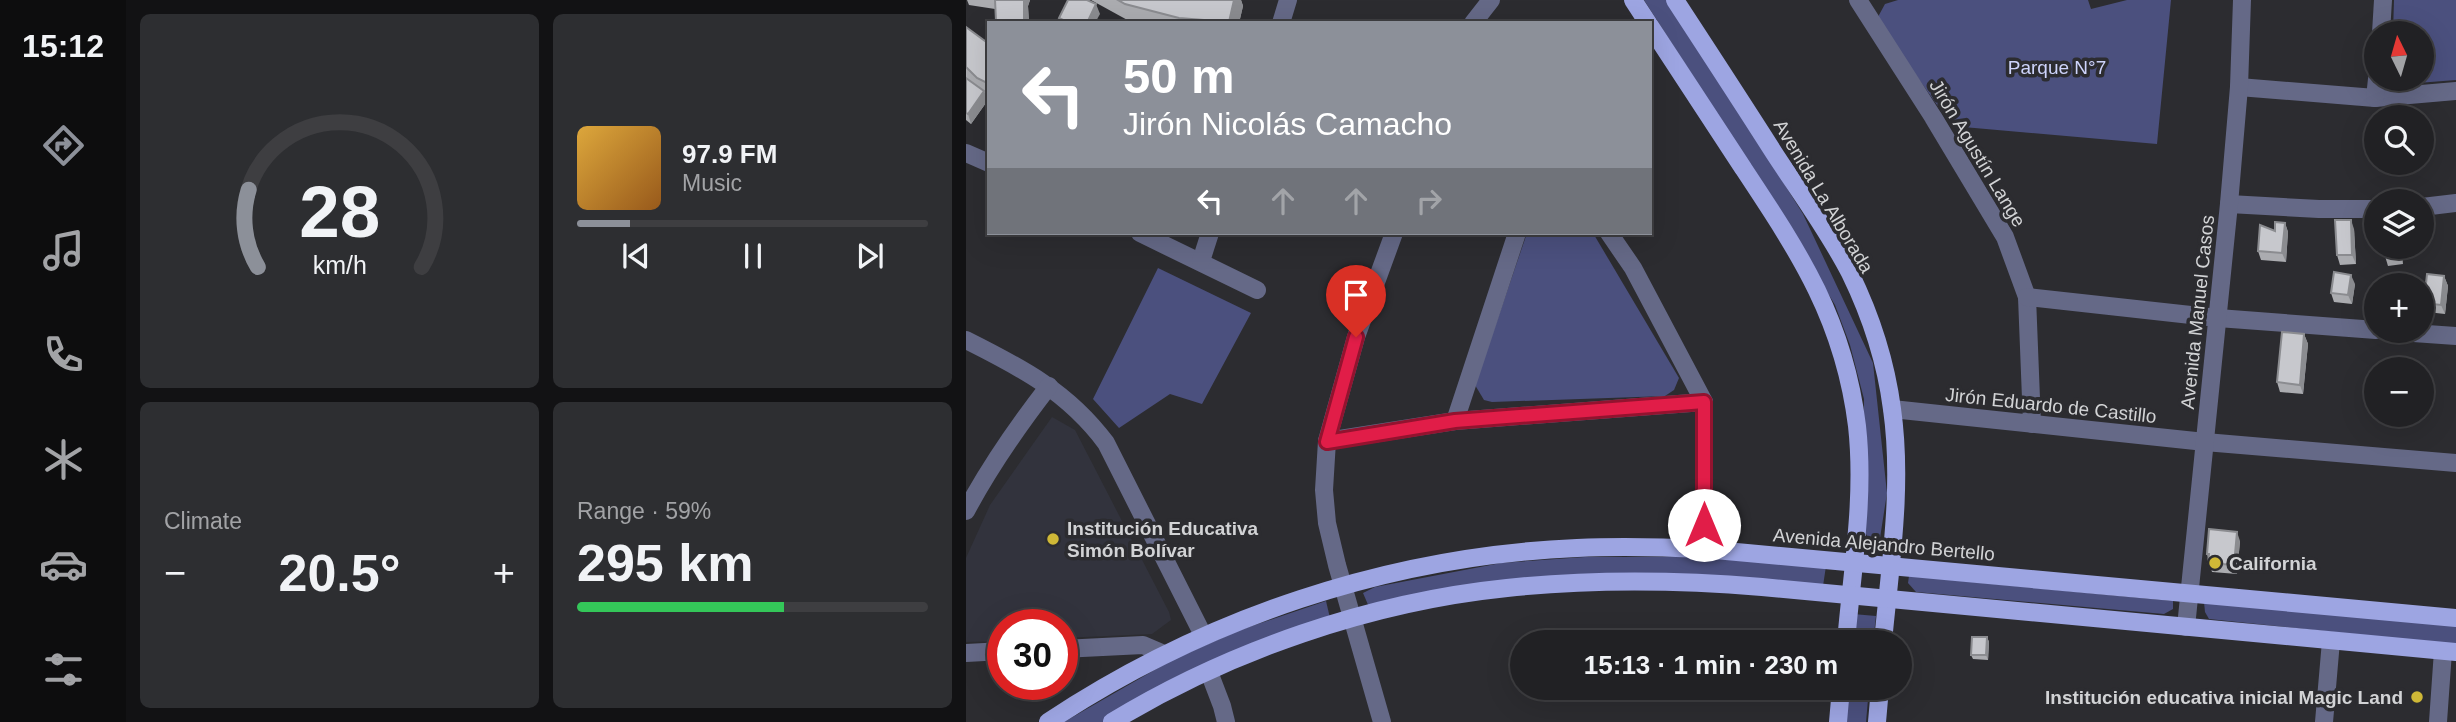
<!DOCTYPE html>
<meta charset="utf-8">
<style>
:root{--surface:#212124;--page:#2d2e31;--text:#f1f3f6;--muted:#a2a3a6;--line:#3e3e41;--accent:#8c9099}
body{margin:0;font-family:Arial,sans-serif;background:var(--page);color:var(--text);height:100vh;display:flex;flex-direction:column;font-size:26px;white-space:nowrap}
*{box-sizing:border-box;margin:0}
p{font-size:23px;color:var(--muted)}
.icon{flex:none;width:38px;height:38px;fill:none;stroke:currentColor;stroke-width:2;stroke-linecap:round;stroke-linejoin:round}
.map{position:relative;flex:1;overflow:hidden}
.side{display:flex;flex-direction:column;gap:14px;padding:14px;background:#121214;width:840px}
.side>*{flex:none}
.banner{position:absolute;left:21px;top:21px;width:665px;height:214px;border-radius:0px;box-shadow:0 7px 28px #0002,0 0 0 2px var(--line);background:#8c9099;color:#fff;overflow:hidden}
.needle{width:46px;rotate:355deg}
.controls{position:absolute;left:1398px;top:21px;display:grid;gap:14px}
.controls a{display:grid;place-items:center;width:70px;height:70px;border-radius:50%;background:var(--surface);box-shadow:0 7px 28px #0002,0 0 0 2px var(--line);font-size:35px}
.speed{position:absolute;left:21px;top:609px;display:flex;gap:14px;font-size:35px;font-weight:700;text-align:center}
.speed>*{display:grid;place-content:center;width:91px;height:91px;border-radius:50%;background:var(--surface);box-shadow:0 7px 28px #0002,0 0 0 2px var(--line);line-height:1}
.speed .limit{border:10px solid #d22;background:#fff;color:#111}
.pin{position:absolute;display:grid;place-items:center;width:60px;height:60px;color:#fff;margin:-72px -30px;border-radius:50% 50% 50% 0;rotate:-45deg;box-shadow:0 0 7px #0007}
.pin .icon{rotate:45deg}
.me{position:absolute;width:77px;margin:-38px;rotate:0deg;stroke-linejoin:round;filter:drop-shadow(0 0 5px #0008)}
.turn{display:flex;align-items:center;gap:24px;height:147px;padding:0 21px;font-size:32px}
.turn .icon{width:91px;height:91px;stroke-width:2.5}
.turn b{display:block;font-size:49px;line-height:60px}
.lanes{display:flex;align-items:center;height:66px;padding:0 21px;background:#0003;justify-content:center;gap:35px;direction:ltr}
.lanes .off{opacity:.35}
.big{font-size:52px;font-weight:800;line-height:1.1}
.side .tile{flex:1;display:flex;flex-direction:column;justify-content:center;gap:10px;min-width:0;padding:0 24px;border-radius:10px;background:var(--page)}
.side .dial{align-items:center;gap:0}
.dial svg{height:182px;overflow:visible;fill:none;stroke:var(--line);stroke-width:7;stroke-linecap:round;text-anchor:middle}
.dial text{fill:var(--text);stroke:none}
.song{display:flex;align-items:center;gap:21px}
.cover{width:84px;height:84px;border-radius:10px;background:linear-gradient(135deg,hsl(40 70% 55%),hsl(30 70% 35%))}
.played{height:7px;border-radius:4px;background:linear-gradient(90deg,var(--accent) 15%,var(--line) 15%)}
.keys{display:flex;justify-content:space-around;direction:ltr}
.heat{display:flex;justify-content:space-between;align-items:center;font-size:38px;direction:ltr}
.charge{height:10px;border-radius:5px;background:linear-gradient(90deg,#34c759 59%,var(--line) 0)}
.side .tiles{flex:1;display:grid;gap:14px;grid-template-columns:repeat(2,1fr)}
.trip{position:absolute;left:544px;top:630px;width:402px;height:70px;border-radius:35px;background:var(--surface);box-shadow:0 7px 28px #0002,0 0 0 2px var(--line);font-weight:800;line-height:70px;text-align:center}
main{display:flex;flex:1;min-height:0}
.tab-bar{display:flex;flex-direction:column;width:126px;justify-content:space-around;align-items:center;background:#0d0d0e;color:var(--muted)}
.tab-bar .icon{width:49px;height:49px}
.tab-bar .selected{color:var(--accent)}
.tab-bar b{font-size:32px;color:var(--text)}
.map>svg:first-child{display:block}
</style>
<main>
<nav class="tab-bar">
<b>15:12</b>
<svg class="icon selected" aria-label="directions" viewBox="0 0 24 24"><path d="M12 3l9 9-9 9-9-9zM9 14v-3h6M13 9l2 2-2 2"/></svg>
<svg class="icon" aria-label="music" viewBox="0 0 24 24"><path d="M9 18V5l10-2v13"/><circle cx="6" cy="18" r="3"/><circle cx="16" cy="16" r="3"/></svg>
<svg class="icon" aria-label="phone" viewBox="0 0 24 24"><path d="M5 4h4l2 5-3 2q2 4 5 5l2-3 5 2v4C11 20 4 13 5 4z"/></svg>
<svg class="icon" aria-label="climate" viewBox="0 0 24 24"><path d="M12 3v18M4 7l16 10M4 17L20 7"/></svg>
<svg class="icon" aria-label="car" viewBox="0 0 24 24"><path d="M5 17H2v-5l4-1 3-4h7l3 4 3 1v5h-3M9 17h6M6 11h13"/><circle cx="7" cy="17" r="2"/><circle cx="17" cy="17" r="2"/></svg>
<svg class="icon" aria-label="filters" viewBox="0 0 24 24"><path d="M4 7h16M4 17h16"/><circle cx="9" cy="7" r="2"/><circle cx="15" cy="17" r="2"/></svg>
</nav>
<section class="side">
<div class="tiles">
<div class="tile dial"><svg viewBox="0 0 100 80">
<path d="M14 69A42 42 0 1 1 86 69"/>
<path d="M14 69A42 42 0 0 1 10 35" stroke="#8c9099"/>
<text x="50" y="56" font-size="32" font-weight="700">28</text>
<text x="50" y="72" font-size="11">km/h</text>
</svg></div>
<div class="tile">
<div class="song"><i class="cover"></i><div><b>97.9 FM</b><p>Music</p></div></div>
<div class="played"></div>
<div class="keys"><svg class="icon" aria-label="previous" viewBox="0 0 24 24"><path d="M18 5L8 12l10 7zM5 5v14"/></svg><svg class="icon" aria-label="pause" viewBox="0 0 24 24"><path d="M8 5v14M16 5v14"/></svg><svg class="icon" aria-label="next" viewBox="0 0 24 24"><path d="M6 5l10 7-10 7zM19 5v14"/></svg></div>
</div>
<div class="tile"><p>Climate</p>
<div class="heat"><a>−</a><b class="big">20.5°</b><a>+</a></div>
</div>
<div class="tile"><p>Range · 59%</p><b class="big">295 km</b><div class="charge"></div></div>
</div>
</section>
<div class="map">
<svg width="1490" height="722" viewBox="0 0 1490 722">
<rect width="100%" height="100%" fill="#2c2c30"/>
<polygon fill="#32333d" points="86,417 109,430 203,612 205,620 186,634 96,638 96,625 37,625 37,641 0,642 0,558 24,505"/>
<g fill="#4b507e">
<polygon points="678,0 703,0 837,214 907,363 921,493 914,538 903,539 897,529 898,399 884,345 869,305 799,188"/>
<polygon points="932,0 1122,0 1125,9 1161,0 1205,0 1191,144 986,126 913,23 913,15 919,4"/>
<polygon points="1428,0 1490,0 1490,80 1426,85 1426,79 1456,79 1456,33 1427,33"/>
<polygon points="561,233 627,233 713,378 708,390 699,396 526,402 518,400 509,385"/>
<polygon points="192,268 285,313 236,404 204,394 153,428 127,399"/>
<polygon points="619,557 721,557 860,566 857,586 721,574 403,607 397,593 409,587 535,563"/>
<polygon points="943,576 1207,601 1207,609 1198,614 950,592 942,583"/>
<polygon points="360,601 364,618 139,722 98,722 206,660 274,630"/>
<polygon points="1238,602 1490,623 1490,645 1243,619 1239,612"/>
<polygon points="887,614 910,616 907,642 884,642"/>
<polygon points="880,688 903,688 900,722 877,722"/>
</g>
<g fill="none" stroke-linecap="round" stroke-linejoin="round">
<g stroke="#656987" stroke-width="18">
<polyline points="892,0 967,117 1039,237 1061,297 1066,424"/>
<polyline points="315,23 322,0"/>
<polyline points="507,23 525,0"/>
<polyline points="1415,33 1417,0"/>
<polyline points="1273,87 1409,98 1490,91"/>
<polyline points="1409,98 1411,79"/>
<polyline points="0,153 23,163"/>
<polyline points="1263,204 1353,209 1410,209"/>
<polyline points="1456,207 1490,203"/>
<polyline points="174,233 291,290"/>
<polyline points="643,233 667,268 738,402 738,549"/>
<polyline points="235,261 244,233"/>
<polyline points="1061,297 1252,318 1410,330"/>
<polyline points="1419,331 1490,336"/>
<path d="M0,340C56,368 102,392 140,443L237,635"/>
<polyline points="926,409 1239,442 1490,463"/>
<polyline points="489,421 551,233"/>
<polyline points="361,441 489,421 738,402"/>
<path d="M0,511C24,466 52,426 83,386"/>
<polyline points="1220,627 1263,204 1273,87 1276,0"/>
<polyline points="96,649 177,645 198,654"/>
<polyline points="0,653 37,651"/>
<polyline points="243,672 256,706 260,722"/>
<polyline points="416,722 371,565 361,523 358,490 361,441 390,337 428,233"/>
<polyline points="1358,722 1365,641"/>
<polyline points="1472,722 1477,651"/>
</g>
<g stroke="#9da5e2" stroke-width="18">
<polyline points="667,0 682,23"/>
<path d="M709,0C743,52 777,104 810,156C835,194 863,232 884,273C904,314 920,363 926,409C937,486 924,566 917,642"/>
<path d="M684,26C715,73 746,120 777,168C834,254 878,320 891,426C899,498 886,571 880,642"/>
<path d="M82,722C239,618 422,556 611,548C653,546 696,547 738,549L1490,618"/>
<path d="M146,722C263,651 404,602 541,588C626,579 711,580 796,587L1490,652"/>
<polyline points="872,722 875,688"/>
<polyline points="911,722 914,688"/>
</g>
</g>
<g fill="#abacb0">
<polygon points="1,0 64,0 62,6 63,23 30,23 29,9 3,5"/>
<polygon points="125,0 275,0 277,6 273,23 170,23 165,22"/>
<polygon points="0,27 23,44 23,98 20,97 22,100 5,124 0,120"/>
<polygon points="1319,223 1322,232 1320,262 1295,260 1292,251 1309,231"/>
<polygon points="1388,229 1390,264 1374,265 1371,255"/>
<polygon points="1418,247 1436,247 1437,264 1422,266 1419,256"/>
<polygon points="1478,276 1482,286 1479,314 1461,312 1458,303"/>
<polygon points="1389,284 1386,304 1368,302 1365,293"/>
<polygon points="1338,334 1342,344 1337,394 1314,392 1311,382"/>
<polygon points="1274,541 1271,574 1246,572 1241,554"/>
<polygon points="1021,637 1023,642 1022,660 1007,659 1005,655"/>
</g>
<g fill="#8b8c90">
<polygon points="58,0 64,0 62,6 63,23 58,23"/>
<polygon points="268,0 275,0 277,6 273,23 264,23 263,22"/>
<polygon points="130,4 134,14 129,23 121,23"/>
<polygon points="18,91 22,100 5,124 2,114"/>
<polygon points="1385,220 1388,229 1390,264 1386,255"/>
<polygon points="1319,223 1322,232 1320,262 1316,253"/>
<polygon points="1433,247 1436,247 1437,264 1434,255"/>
<polygon points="1385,275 1389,284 1386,304 1382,295"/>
<polygon points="1478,276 1482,286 1479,314 1475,305"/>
<polygon points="1338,334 1342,344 1337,394 1334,385"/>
<polygon points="1271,532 1274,541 1271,574 1268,565"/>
<polygon points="1021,637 1023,642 1022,660 1020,655"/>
</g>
<g fill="#c7c8cd" stroke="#8b8c90" stroke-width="2">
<polygon points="29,0 58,0 58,22 30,21"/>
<polygon points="102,0 121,0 130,4 121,23 103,23 93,18"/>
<polygon points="152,0 268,0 263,22 213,18 159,4"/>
<polygon points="0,27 23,44 23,84 11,78 0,67"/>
<polygon points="0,78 18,91 2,114 0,113"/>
<polygon points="1369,220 1385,220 1386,255 1371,255"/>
<polygon points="1309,222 1319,223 1316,253 1292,251 1294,225 1309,231"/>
<polygon points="1418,247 1433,247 1434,255 1419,256"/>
<polygon points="1368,272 1385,275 1382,295 1365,293"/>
<polygon points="1461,274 1478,276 1475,305 1458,303"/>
<polygon points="1316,332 1338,334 1334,385 1311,382"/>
<polygon points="1243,529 1271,532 1268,565 1242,563 1243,554 1241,554"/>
<polygon points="1006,637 1021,637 1020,655 1005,655"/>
</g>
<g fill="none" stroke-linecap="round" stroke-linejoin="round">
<defs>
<polyline id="route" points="390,337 361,442 489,421 738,402 738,525"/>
</defs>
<use href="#route" stroke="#92132f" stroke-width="18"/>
<use href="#route" stroke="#e11d48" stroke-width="12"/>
</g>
<g fill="#cfb837" stroke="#2c2c30" stroke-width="2.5">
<circle cx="87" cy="539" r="7"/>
<circle cx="1249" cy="563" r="7"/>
<circle cx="1451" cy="697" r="7"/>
</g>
<g text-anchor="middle" stroke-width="7" stroke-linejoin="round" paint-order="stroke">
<g font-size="19" fill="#ced4fb" stroke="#2c2c30">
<text x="1091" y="74">Parque N°7</text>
</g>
<g font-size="19" fill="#d2d3d5" stroke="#2c2c30">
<text transform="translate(1012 153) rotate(59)" y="7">Jirón Agustín Lange</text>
<text transform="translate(858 196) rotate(59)" y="7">Avenida La Alborada</text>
<text transform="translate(1231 312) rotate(-84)" y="7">Avenida Manuel Casos</text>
<text transform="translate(1085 405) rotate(6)" y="7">Jirón Eduardo de Castillo</text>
<text transform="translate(918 544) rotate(5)" y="7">Avenida Alejandro Bertello</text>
</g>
<g font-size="19" font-weight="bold" fill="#d2d3d5" stroke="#2c2c30" text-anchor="start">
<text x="101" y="535">Institución Educativa<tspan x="101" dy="22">Simón Bolívar</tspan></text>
<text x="1263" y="570">California</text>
<text x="1437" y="704" text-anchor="end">Institución educativa inicial Magic Land</text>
</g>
</g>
</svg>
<div class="controls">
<a><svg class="needle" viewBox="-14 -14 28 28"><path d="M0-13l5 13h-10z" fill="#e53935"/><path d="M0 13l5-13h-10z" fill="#a2a3a6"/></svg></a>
<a><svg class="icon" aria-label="search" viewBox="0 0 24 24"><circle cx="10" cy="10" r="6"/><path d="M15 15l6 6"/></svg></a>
<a><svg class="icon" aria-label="layers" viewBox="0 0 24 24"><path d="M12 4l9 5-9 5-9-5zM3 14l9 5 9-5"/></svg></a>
<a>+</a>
<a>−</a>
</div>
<div class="speed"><div class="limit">30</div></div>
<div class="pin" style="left:390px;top:337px;background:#d93025"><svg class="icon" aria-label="arrive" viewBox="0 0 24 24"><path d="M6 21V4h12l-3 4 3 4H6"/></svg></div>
<svg class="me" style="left:738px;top:525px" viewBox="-20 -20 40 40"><circle r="19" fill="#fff"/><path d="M0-13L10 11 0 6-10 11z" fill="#e11d48"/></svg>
<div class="trip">15:13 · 1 min · 230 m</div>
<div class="banner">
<div class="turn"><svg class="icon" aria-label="left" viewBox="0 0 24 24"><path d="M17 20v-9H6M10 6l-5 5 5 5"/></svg><div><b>50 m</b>Jirón Nicolás Camacho</div></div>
<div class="lanes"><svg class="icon" aria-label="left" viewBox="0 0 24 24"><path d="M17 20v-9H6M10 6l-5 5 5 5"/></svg><svg class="icon off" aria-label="ahead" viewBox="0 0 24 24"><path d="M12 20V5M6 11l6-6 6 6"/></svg><svg class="icon off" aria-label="ahead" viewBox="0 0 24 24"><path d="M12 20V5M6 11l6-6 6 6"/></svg><svg class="icon off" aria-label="right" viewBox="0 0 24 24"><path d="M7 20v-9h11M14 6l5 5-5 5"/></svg></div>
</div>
</div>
</main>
